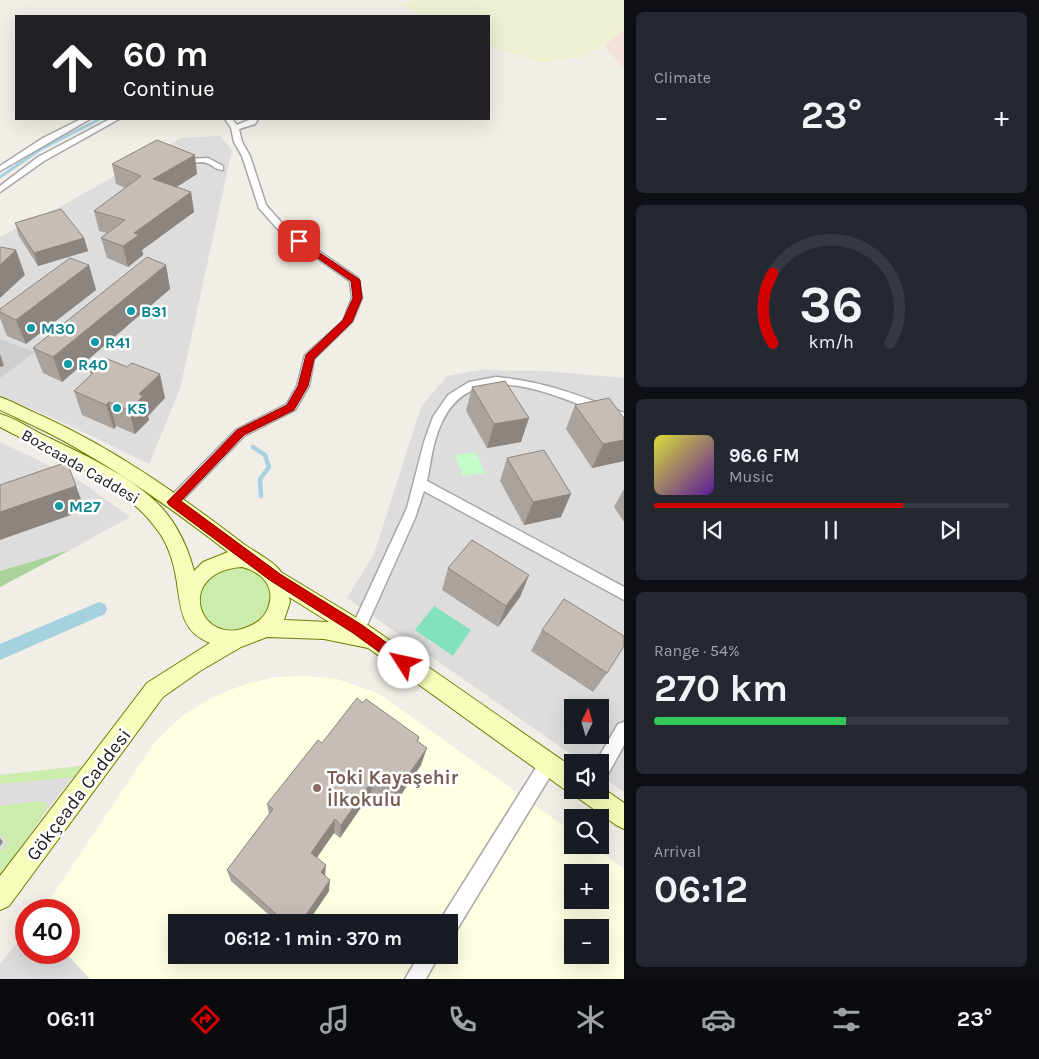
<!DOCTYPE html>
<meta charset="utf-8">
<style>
:root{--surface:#171b24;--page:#242831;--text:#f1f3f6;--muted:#9ea1a6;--line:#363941;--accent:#d10200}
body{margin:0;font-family:Karla,sans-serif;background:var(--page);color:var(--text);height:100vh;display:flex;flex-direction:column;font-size:19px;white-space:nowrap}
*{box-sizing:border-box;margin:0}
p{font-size:16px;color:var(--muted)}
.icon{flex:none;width:28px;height:28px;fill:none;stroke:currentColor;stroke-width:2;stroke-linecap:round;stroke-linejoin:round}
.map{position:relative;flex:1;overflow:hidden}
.details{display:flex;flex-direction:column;gap:12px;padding:12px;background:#0d0f14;width:415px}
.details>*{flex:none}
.hud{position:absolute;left:15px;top:15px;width:475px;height:105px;border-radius:0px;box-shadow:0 5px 20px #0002;background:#202124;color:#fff;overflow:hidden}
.needle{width:32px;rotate:5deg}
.controls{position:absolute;left:564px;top:699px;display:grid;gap:10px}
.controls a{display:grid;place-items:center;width:45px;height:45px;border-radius:0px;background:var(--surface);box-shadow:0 5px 20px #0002;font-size:25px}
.speed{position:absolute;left:15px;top:899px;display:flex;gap:10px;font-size:25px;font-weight:700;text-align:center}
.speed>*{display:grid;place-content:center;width:65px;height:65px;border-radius:50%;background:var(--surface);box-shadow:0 5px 20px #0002;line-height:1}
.speed .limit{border:8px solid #d22;background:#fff;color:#111}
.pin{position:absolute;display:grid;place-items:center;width:42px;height:42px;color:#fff;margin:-21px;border-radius:10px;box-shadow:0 2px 8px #0006}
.me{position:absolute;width:55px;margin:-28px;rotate:305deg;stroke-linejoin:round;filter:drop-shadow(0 0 4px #0008)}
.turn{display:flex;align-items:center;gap:18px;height:105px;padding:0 25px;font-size:22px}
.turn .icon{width:65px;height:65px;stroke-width:2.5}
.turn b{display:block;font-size:35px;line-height:42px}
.big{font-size:38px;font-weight:700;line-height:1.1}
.details .card{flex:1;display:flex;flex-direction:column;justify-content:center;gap:8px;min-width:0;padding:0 18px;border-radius:8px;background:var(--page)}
.details .dial{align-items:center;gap:0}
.dial svg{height:130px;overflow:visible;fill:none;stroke:var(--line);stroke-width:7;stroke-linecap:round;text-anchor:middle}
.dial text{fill:var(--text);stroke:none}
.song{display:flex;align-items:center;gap:15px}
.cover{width:60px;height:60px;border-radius:8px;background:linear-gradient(135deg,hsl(60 70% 55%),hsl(270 70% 35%))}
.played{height:5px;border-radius:2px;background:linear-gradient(90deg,var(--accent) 70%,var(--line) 70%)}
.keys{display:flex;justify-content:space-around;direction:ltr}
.heat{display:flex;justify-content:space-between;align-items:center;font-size:28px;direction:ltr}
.charge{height:8px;border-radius:4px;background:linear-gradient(90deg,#34c759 54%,var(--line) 0)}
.trip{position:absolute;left:168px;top:914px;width:290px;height:50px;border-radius:0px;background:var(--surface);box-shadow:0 5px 20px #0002;font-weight:700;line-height:50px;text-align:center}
.tabs{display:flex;height:80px;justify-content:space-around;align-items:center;background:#090b0e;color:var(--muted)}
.tabs .icon{width:35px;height:35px}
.tabs .active{color:var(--accent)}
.tabs b{font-size:22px;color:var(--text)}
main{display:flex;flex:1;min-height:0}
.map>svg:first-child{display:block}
</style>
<main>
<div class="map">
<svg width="624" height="979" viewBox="0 0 624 979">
<rect width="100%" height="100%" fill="#f1eee7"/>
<g fill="#dedddd" fill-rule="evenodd">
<polygon points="220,136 232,150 180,389 149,464 60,421 0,396 0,237 67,203 181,138"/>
<path d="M481,370L546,371L624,378V792L600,775V762H582L347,598L374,554L421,407L447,376ZM572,708H600V735H572Z"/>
<polygon points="0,442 76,478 130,517 70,550 0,571"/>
<polygon points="82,766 43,815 0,876 0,775"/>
<polygon points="26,932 26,952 66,953 90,979 0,979 0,964"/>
</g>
<path fill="#ffffe2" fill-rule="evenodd" d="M307,676L337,679L378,693L572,832V845H591L624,869V979H90L66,953L69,952V910H43L154,743L182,716L213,697L243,685L276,677ZM572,872H600V900H572ZM176,922H449V955H176ZM572,928H600V955H572Z"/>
<polygon fill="#cecece" points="0,339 35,352 0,378"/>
<polygon fill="#f3e1da" points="624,29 624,69 605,46"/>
<polygon fill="#eef0d2" points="411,0 624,0 624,29 605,46 578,58 540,62 489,45 489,16 423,16 401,5"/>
<g fill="#cbecab">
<path d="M245,566L255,570L270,584C271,604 272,614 252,625C218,643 177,604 213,576C215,574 219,570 222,569C228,566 238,567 245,566Z"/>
<polygon points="82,766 74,777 0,784 0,775"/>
<polygon points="41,801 48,804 43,815 0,876 0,852 8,843 0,833 0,806"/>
</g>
<polygon fill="#aad29a" points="70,550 0,587 0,571"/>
<polygon fill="#c3fcc8" points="476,452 485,473 463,476 455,455"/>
<polygon fill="#82e2be" points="434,606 471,630 453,656 415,630"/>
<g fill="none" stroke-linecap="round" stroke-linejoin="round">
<polyline stroke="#a6d2e0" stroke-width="3" points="0,177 41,149 100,119"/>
<polyline stroke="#a6d2e0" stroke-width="4.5" points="253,447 265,455 269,467 260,479 261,496"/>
<polygon fill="#a6d2e0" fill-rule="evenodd" points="99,602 105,604 107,609 105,614 0,660 0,644"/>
<defs>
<g id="street">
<polygon points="81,119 90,119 0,171 0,166 43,138"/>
<polygon points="110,119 119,119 44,161 0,192 0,186 38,157"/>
<polygon points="225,119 232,119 237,125 251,119 258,119 255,124 239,129 242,142 250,156 266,205 288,230 358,278 362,298 352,322 314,359 309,386 295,410 244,436 177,506 169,506 167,502 169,498 236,430 287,404 297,386 305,355 343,321 352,298 350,281 282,234 259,208 242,156 234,142 231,128"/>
<path d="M208,158L223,166V170C216,170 214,166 207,163C199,160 190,166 182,161L186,159Z"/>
<path d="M496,377C542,381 582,396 624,413V421C570,405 478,347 442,422C433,440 431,461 427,481L624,587V600L424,491L415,518L363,634L358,635L353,634L351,629L407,508L424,442L433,417L448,395L469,382Z"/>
<polygon points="624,722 624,745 606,778 600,780 600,762 596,762 618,724"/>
<polygon points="548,756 554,758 556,764 554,770 456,931 449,933 449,922 440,922 442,917 542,758"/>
<polygon points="419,955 439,955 426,979 405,979"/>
</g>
<path id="secondary" d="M0,397C14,402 28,410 42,416C115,449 181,496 245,545C255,552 275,562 281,572L365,623L572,767V790H600V786L624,803V829L616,825L578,798L575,791L572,793L564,789L368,648L324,639L267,637L241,647L200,671L163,697L9,906L0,910V876L147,683L210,643C179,631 181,605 176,577C173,561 168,544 158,531C124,482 51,454 0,427V414C14,418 28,427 41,434C80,453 131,475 161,507C177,524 188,548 194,571L203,562L228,552C175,511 121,472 62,440C42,429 21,420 0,410ZM242,567C261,572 275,585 269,605C267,614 260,621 252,625C199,652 172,572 242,567ZM289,597L329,622L284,620L290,602Z"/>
</defs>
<use href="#street" stroke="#a7a7a7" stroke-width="3"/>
<use href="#secondary" stroke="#6f7e01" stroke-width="2"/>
<use href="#street" fill="#fff" fill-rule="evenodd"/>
<use href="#secondary" fill="#f8fcba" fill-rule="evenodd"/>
</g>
<g fill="#aaa39d">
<polygon points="112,164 197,174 177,187 191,192 194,212 142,250 143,255 128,267 107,258 101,238 107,233 99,231 94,211 125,188 116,184"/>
<polygon points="15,223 84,238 88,251 38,266 19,236"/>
<polygon points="89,265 96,290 26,344 7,336 0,318 0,309"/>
<polygon points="166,265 170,289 62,382 43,373 33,348"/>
<polygon points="90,372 165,398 148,416 149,420 135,434 116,426 114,429 82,415 74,391 91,375"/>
<polygon points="472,387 521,442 487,448 466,411"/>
<polygon points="575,405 624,418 624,461 592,468 566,429"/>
<polygon points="507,458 561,517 524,525 500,481"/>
<polygon points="624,489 624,522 614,507"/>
<polygon points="448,568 529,575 520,597 498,627 442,590"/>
<polygon points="542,630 607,673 593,692 531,651"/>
<polygon points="363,703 419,737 418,742 421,765 392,808 371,793 340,838 334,833 317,858 325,876 329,891 308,922 277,922 231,881 227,870 269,814 267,804 322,743"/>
</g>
<g fill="#8b847f">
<polygon points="195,155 197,174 157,199 153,179"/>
<polygon points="191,192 194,212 142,250 143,255 128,267 123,246 134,233"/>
<polygon points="84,238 88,251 38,266 34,253"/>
<polygon points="16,250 25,275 0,298 0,265"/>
<polygon points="89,265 96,290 26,344 16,320"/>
<polygon points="166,265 170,289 62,382 53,357"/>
<polygon points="0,354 4,366 0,367"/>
<polygon points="160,374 165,398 148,416 149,420 135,434 129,410 139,394"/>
<polygon points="109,402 116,426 114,429 106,405"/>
<polygon points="529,418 521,442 487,448 494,424"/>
<polygon points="624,440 624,461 592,468 603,444"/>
<polygon points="67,462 85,510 0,540 0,512"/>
<polygon points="571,494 561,517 524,525 533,502"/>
<polygon points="529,575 520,597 498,627 506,606"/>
<polygon points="427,748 421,765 392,808 396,793"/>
<polygon points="375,777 371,793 340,838 341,825"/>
<polygon points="335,819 334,833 311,865 311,853"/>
<polygon points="0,838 3,842 0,846"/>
<polygon points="326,865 325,877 321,872"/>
<polygon points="330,880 329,891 308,922 301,922"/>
</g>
<g fill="#c6bdb6" stroke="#8b847f">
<polygon points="157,140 195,155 153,179 191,192 134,233 139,235 123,246 101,238 125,220 94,211 141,176 112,164"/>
<polygon points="61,209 84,238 34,253 15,223"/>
<polygon points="1,247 16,250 0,265 0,248"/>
<polygon points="147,257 166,265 53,357 33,348"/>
<polygon points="70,258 89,265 16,320 0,312 0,309"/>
<polygon points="105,358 127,367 132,363 160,374 139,394 143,396 129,410 109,402 106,405 74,391 93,373 90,372"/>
<polygon points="505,381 529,418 494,424 472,387"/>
<polygon points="609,398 624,418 624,440 603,444 575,405"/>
<polygon points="544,450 571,494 533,502 507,458"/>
<polygon points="67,462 76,486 0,512 0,485"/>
<polygon points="472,540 529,575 506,606 448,568"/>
<polygon points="564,599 624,636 624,646 607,673 542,630"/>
<polygon points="357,698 363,703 366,699 419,737 417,741 427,748 396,793 375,777 341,825 335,819 311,853 326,865 321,872 330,880 301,922 285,922 227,870 273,809 267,804 318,740 322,743"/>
</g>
<polygon fill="#d10200" stroke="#880100" points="299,239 360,280 362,298 352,322 314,359 308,386 294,410 244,435 181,501 280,574 362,625 409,659 411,663 409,668 404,670 353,633 271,581 169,505 167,502 237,430 287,405 298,386 306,355 343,320 353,298 351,281 296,243 295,241"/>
<g fill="#0f9aa8" stroke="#fff" stroke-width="2">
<circle cx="131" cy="311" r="5"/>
<circle cx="31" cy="328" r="5"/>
<circle cx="95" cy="342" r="5"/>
<circle cx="68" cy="364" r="5"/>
<circle cx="117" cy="408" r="5"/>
<circle cx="59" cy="506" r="5"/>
</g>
<circle fill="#8d6e63" stroke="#fff" stroke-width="2" cx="317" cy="788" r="5"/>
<g text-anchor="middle" stroke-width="5" stroke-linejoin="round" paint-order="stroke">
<g font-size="16" font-weight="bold" fill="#0d838f" stroke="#fff" text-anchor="start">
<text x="141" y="317">B31</text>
<text x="41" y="334">M30</text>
<text x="105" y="348">R41</text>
<text x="78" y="370">R40</text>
<text x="127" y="414">K5</text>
<text x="69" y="512">M27</text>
</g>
<g font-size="16" fill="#202020" stroke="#fff">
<text transform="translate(81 466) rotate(30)" y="6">Bozcaada Caddesi</text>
</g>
<g font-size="19" font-weight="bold" fill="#785e54" stroke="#fff" text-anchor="start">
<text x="327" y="784">Toki Kayaşehir<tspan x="327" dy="22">İlkokulu</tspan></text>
</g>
<g font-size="19" fill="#202020" stroke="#fff">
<text transform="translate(78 794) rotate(-53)" y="7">Gökçeada Caddesi</text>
</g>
</g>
</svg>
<div class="controls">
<a><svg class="needle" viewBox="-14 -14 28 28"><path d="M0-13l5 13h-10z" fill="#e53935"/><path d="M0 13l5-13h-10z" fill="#9ea1a6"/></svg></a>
<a><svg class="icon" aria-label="sound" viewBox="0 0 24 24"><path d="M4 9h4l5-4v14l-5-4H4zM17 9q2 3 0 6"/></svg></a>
<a><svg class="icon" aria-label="search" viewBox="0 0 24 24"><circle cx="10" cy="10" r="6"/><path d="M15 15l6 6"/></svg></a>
<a>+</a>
<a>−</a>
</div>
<div class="speed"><div class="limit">40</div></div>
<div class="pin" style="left:299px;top:241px;background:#d93025"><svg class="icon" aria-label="arrive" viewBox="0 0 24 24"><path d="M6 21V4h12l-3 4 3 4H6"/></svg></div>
<svg class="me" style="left:404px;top:663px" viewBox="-20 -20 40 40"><circle r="19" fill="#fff"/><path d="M0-13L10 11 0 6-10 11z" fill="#d10200"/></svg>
<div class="trip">06:12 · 1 min · 370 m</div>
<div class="hud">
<div class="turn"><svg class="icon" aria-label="ahead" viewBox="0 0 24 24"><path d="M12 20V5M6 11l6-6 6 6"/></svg><div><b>60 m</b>Continue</div></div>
</div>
</div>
<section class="details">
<div class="card"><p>Climate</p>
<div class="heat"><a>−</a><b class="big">23°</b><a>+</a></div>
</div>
<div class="card dial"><svg viewBox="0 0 100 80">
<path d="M14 69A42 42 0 1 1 86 69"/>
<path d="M14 69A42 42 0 0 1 14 26" stroke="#d10200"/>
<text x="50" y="56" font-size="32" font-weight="700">36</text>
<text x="50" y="72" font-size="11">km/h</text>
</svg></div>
<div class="card">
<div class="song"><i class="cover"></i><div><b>96.6 FM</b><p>Music</p></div></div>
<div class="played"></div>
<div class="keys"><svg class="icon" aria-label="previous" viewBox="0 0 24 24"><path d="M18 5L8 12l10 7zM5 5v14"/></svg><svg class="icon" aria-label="pause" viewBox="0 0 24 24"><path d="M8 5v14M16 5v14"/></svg><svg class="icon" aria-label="next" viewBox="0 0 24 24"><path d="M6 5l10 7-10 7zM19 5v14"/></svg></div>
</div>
<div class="card"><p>Range · 54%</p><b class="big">270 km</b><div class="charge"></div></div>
<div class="card"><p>Arrival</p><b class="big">06:12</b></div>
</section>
</main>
<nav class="tabs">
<b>06:11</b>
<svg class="icon active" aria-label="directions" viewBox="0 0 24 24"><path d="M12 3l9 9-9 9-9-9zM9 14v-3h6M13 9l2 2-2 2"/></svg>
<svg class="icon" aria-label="music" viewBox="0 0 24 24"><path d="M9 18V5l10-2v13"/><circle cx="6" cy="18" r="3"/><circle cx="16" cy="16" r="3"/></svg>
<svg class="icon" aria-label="phone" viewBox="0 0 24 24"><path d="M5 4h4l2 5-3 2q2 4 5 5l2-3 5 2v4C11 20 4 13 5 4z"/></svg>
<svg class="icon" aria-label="climate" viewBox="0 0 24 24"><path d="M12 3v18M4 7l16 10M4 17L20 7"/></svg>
<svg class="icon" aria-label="car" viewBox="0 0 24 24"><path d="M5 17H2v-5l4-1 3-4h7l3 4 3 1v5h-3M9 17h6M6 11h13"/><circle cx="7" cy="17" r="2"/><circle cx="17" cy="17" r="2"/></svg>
<svg class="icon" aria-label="filters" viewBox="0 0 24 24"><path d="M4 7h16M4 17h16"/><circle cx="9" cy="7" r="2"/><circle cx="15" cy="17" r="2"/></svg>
<b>23°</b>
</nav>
